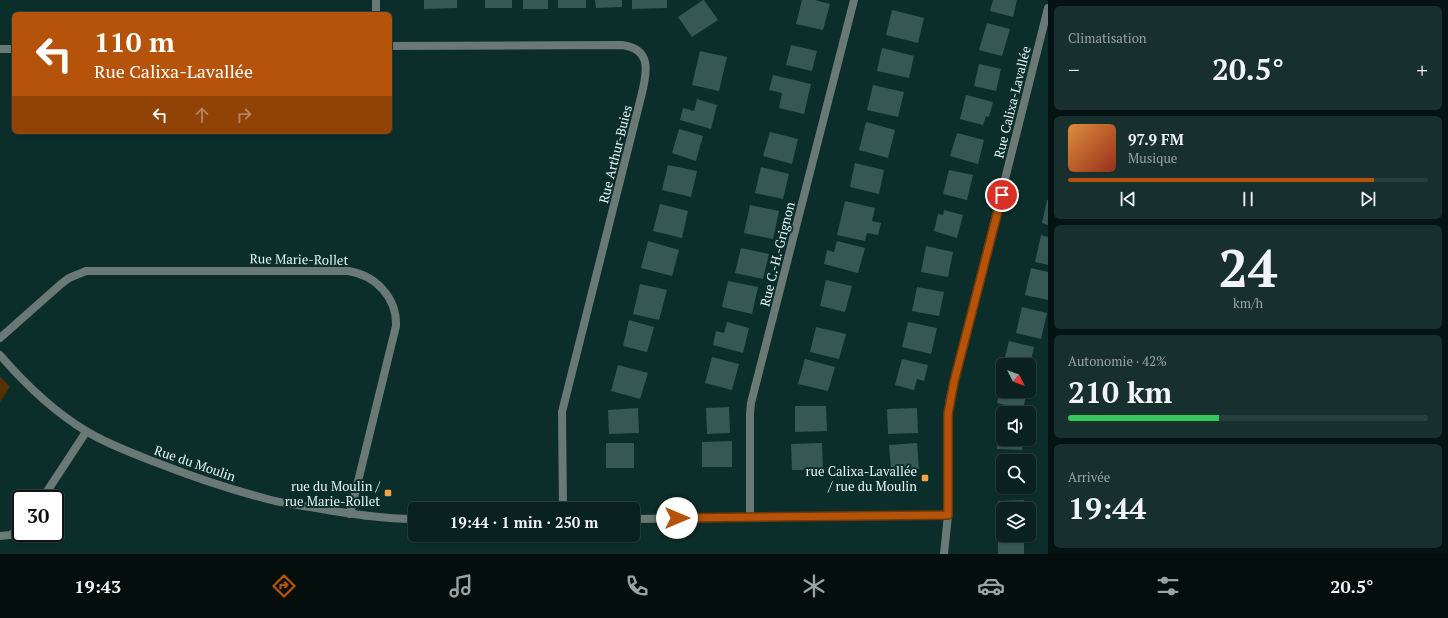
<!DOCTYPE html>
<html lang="fr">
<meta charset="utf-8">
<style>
:root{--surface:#092220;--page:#172f2d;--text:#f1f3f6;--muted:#99a4a5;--line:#293f3e;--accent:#b45309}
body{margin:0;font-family:"PT Serif",serif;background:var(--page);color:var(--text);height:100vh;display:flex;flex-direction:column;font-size:15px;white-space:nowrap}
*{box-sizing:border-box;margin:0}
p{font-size:13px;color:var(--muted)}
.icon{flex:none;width:22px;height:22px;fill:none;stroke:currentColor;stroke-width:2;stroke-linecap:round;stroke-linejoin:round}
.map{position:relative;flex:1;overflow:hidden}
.drawer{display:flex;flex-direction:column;gap:6px;padding:6px;background:#051312;width:400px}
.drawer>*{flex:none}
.banner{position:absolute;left:12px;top:12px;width:380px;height:122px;border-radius:6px;box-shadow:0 1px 3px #0004,0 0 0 1px var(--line);background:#b45309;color:#fff;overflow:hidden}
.needle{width:26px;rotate:132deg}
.buttons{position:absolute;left:996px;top:358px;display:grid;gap:8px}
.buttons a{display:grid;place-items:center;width:40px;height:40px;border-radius:6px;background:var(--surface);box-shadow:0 1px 3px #0004,0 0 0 1px var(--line);font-size:20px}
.speed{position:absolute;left:12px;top:490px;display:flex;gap:8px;font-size:20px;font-weight:700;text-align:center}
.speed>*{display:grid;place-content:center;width:52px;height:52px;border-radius:50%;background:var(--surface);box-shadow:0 1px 3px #0004,0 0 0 1px var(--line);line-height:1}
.speed .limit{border:2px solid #111;border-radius:6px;background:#fff;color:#111}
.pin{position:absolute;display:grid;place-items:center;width:34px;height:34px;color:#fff;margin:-17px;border:2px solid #fff;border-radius:50%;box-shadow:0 1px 4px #0007}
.me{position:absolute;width:44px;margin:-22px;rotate:90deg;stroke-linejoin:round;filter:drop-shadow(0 0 3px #0008)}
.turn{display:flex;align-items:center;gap:14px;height:84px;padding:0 16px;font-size:18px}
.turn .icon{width:52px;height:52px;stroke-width:2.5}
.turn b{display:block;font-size:28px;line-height:34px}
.lanes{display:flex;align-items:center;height:38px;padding:0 16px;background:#0003;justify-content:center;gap:20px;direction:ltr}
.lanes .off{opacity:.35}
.big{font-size:30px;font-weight:600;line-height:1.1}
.drawer .card{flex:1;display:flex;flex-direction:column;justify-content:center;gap:6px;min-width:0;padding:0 14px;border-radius:6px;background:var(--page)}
.drawer .dial{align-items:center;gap:0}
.dial b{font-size:52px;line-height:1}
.song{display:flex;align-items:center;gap:12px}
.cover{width:48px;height:48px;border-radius:6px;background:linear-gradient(135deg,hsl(30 70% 55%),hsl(10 70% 35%))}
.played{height:4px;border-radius:2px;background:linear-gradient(90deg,var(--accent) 85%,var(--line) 85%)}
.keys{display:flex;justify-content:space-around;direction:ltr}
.heat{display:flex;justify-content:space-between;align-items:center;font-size:22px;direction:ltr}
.charge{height:6px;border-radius:3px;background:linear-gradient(90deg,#34c759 42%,var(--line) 0)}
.trip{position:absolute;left:408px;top:502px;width:232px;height:40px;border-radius:6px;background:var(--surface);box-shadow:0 1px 3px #0004,0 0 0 1px var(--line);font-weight:600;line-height:40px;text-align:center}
.tabs{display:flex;height:64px;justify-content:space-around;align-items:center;background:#040e0d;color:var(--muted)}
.tabs .icon{width:28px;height:28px}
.tabs .current{color:var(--accent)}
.tabs b{font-size:18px;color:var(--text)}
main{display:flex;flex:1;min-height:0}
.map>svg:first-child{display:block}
</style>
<main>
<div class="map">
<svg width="1048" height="554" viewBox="0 0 1048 554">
<rect width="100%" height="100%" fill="#0c2e2a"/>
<polygon fill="#563000" points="0,376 10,387 0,402"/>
<g fill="#365752">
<polygon points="424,0 457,0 457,8 424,9"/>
<rect x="485" y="0" width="27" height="8"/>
<rect x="523" y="0" width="25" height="9"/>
<rect x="558" y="0" width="28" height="8"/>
<polygon points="595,0 622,0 622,7 596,8"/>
<polygon points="632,0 667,0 667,8 632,9"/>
<polygon points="703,0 704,0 718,20 692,37 678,17"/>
<polygon points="802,0 815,0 830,4 823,30 796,24"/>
<polygon points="993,0 1017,0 1013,17 990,11"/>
<polygon points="892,10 924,18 918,43 886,35"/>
<polygon points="987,23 1010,29 1002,56 979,50"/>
<polygon points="791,45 817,51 812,71 786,65"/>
<polygon points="882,48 914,56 909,78 877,71"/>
<polygon points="700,51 727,57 719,91 692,85"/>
<polygon points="979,64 1001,69 996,91 974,86"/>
<polygon points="773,75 811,84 804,114 779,108 782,93 769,90"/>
<polygon points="873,85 904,92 898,117 867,110"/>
<polygon points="966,95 993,102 989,117 986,116 983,125 960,119"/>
<polygon points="697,99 717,105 711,129 680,120 683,108 694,111"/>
<polygon points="866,122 895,130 888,158 859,150"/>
<polygon points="679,129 703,136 696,161 672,153"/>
<polygon points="770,132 798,139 792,164 763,156"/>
<polygon points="957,133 984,140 978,164 950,156"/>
<polygon points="855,163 884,170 879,194 850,187"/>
<polygon points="668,165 697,171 691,197 662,190"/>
<polygon points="761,167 789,174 783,199 755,193"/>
<polygon points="949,170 973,175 967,200 943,194"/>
<polygon points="1047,200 1048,200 1048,225 1042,223"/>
<polygon points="845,201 875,208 872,221 881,223 878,235 867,233 865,241 837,235"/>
<polygon points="660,204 688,211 682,238 653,231"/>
<polygon points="750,205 779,211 773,239 744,233"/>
<polygon points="944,210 963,215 957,238 934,231 938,214 943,215"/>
<polygon points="1041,235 1048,237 1048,265 1035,262"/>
<polygon points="648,241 679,250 672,276 641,268"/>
<polygon points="837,241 865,248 858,273 824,264 827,250 834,252"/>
<polygon points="926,246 953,252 948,277 921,272"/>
<polygon points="741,248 769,254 763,279 735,273"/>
<polygon points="1031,268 1048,272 1048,300 1025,295"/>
<polygon points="826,280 852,286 845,312 820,306"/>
<polygon points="728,281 758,287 752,314 722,307"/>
<polygon points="640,284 667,290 659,320 633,314"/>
<polygon points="917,287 944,292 939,316 912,311"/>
<polygon points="1022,307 1047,313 1041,339 1016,333"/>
<polygon points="629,320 654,327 647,352 623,346"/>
<polygon points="727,322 749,328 743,353 713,345 716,331 724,333"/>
<polygon points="908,322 937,328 931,354 902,347"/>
<polygon points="816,327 846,334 839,359 810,352"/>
<polygon points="1009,341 1034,347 1030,365 1003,365"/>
<polygon points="712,357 739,364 732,390 705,383"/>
<polygon points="805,359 835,367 828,391 798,384"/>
<polygon points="902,359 928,365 924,381 917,379 914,390 895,385"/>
<polygon points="618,365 648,373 640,399 611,391"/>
<polygon points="1002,382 1003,391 1027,391 1023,409 997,403"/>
<polygon points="795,406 826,406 827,431 795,432"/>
<polygon points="729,407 730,433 707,434 706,408"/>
<polygon points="638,408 639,433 609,434 608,410"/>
<polygon points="917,408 918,433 888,434 887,409"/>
<polygon points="998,423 1003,423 1003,439 1023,439 1022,450 997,449"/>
<polygon points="732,441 732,467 702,467 702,442"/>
<rect x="606" y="443" width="28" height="25"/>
<polygon points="822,443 823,470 792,470 791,444"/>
<polygon points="917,443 919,469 891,470 889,445"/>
<polygon points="999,465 1003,465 1003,487 1026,487 1026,491 1000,491"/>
<polygon points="1024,500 1024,509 1003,509 1003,528 999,528 998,501"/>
<rect x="998" y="539" width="26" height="15"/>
</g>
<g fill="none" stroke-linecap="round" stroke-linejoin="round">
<g stroke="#6a7976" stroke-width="8">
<polyline points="376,0 376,14"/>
<path d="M390,46L622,45C652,49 647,72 642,93L562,412L563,509"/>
<polyline points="0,49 14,49"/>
<path d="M0,338L61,284L69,278L86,271H348C375,275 397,297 396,326L350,514"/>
<path d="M0,355C25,384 53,411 86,431C107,444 132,453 155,462C193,477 232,490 271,500C287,504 305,506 322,509C353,514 383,519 415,519"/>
<polyline points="42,499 86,432"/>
<polyline points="750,517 750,414 751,403 854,0"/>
<polyline points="633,519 948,515"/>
<polyline points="0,536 10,535 21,528"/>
<polyline points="944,554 948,515 948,414 950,398 1048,8"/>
</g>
</g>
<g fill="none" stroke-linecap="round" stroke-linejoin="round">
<defs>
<polyline id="route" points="677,518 948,515 948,414 954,382 1002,195"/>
</defs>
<use href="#route" stroke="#753606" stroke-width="10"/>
<use href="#route" stroke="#b45309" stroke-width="7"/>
</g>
<g fill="#f6a247" stroke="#0c2e2a" stroke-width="1.5">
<rect x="921" y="474" width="8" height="8" rx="2"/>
<rect x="384" y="489" width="8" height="8" rx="2"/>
</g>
<g text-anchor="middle" stroke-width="4" stroke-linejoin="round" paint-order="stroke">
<g font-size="13" fill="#e4f7f4" stroke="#0c2e2a">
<text transform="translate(1012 102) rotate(-76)" y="5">Rue Calixa-Lavallée</text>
<text transform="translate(615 154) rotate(-76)" y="5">Rue Arthur-Buies</text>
<text transform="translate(777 254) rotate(-76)" y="5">Rue C.-H.-Grignon</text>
<text transform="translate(299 259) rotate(1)" y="5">Rue Marie-Rollet</text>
<text transform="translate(195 463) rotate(19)" y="5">Rue du Moulin</text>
</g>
<g font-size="13" fill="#e4f7f4" stroke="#0c2e2a" text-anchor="end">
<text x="917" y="476">rue Calixa-Lavallée<tspan x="917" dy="15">/ rue du Moulin</tspan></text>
<text x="380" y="491">rue du Moulin /<tspan x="380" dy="15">rue Marie-Rollet</tspan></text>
</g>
</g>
</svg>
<div class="buttons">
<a><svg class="needle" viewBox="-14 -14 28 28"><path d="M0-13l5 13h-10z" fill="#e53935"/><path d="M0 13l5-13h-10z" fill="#99a4a5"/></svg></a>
<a><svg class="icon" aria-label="sound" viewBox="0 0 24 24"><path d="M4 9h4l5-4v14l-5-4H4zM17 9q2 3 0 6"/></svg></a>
<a><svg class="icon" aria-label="search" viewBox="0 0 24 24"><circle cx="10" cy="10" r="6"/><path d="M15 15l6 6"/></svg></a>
<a><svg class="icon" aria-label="layers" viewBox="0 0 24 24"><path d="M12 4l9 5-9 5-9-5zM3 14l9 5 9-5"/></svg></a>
</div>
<div class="speed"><div class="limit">30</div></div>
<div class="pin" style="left:1002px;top:195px;background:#d93025"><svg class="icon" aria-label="arrive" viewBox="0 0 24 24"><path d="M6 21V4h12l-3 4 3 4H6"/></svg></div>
<svg class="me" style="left:677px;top:518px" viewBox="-20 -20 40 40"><circle r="19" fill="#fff"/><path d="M0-13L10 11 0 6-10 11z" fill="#b45309"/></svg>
<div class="trip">19:44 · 1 min · 250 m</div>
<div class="banner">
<div class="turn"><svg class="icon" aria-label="left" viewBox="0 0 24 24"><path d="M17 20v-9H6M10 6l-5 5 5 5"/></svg><div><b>110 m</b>Rue Calixa-Lavallée</div></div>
<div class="lanes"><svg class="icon" aria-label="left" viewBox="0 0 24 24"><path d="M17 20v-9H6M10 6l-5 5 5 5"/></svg><svg class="icon off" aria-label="ahead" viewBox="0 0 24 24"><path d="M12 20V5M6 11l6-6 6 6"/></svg><svg class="icon off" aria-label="right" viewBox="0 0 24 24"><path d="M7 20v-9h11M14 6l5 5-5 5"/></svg></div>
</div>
</div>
<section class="drawer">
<div class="card"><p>Climatisation</p>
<div class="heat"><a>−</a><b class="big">20.5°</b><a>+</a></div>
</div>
<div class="card">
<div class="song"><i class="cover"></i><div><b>97.9 FM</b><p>Musique</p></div></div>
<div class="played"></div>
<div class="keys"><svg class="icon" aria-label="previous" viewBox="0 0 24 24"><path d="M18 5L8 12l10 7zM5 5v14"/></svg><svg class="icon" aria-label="pause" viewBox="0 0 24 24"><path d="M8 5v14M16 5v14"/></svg><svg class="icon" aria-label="next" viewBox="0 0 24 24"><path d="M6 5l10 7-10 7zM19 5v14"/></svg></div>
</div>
<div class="card dial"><b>24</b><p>km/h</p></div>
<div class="card"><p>Autonomie · 42%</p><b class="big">210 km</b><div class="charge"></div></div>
<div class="card"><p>Arrivée</p><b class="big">19:44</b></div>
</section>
</main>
<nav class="tabs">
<b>19:43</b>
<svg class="icon current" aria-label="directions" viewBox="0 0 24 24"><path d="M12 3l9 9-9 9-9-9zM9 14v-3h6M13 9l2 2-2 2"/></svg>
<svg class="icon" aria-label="music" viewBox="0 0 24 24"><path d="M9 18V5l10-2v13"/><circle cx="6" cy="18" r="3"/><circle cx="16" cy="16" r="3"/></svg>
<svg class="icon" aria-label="phone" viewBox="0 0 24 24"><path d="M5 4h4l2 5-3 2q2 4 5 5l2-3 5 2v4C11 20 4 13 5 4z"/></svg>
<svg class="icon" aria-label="climate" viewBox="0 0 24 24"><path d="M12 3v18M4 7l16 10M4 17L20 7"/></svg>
<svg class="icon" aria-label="car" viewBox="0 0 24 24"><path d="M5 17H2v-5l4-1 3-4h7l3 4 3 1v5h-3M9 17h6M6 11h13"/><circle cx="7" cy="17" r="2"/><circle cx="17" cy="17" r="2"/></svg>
<svg class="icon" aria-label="filters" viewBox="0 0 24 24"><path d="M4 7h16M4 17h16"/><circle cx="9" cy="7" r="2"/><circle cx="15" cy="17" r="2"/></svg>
<b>20.5°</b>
</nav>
